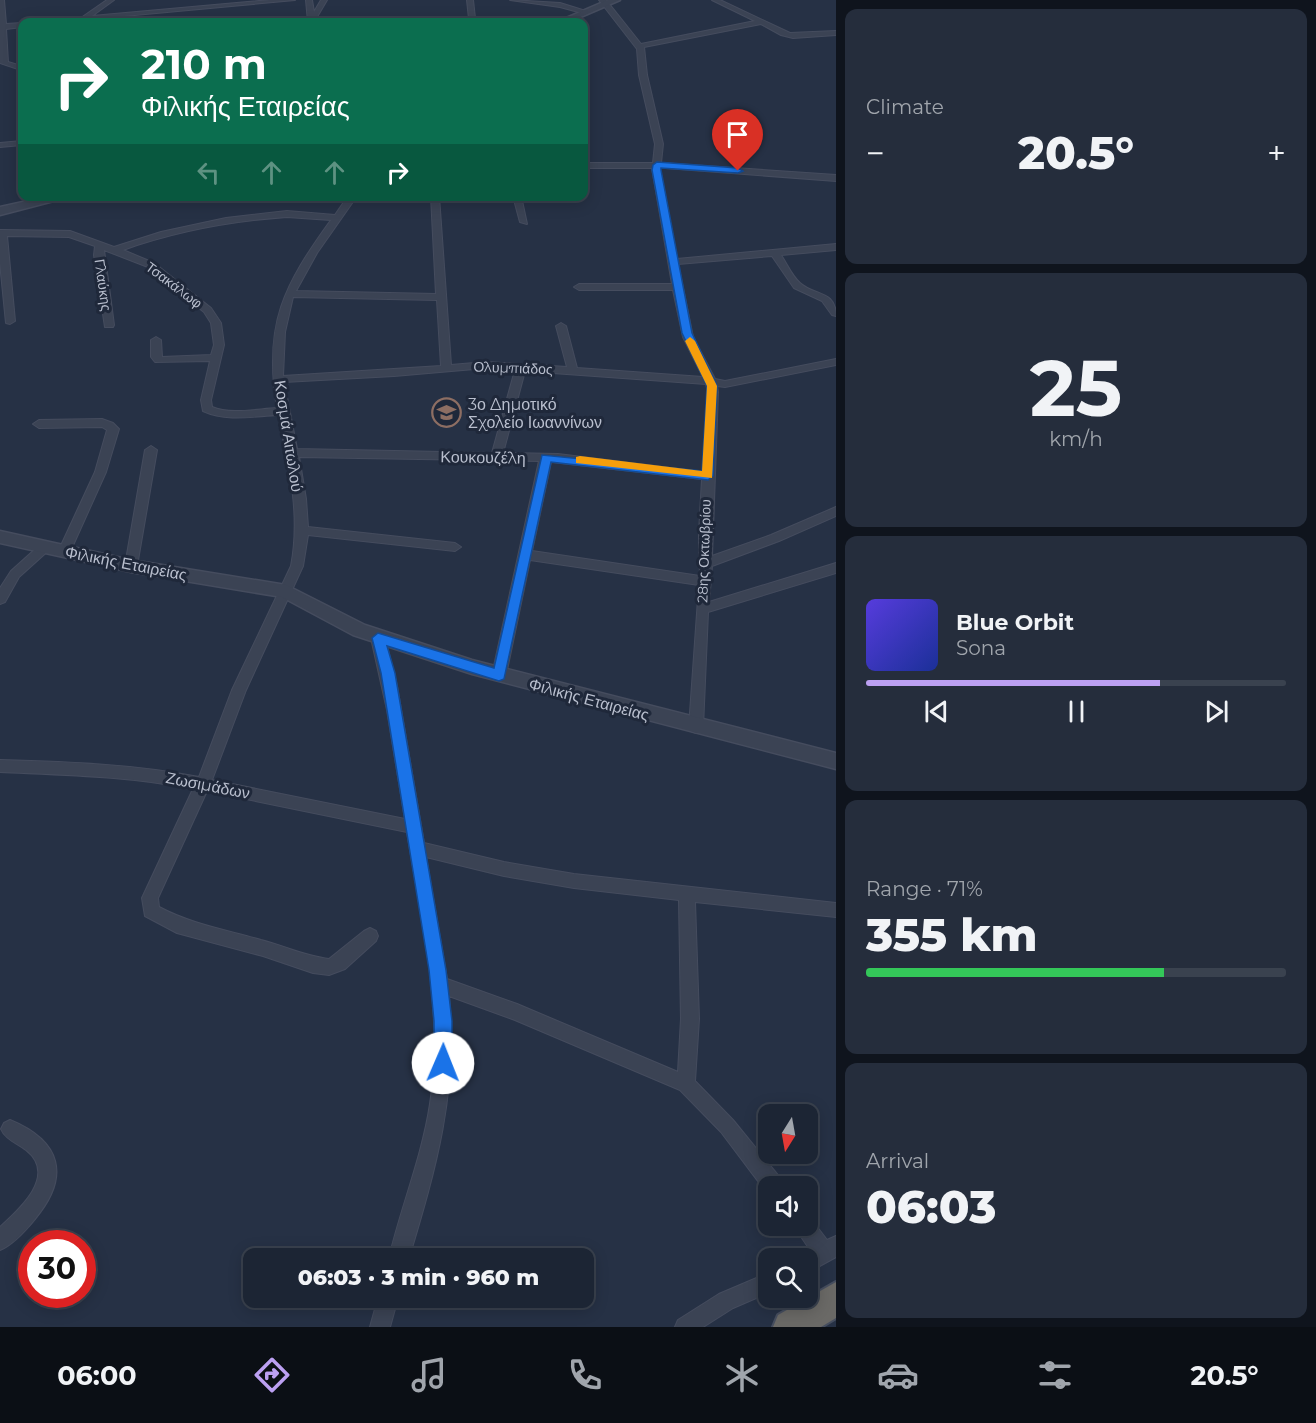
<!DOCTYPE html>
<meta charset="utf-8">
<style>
:root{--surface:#1c2534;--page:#252d3c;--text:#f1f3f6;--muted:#a0a5ac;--line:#3a424f;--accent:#bca0f2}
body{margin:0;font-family:Montserrat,sans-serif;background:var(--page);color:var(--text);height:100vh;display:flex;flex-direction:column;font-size:22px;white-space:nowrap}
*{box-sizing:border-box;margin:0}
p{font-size:20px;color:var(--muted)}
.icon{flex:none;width:33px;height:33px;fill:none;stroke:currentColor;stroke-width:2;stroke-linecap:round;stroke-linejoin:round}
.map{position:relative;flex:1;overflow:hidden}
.details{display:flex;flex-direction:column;gap:9px;padding:9px;background:#0f141d;width:480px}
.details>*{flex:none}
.guide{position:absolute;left:18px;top:18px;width:570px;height:183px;border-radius:12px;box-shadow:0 3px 15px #0003,0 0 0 2px var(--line);background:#0b6e4f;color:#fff;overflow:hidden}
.needle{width:39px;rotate:191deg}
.controls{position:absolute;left:758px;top:1104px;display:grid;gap:12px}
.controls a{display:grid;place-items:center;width:60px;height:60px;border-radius:12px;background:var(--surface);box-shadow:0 3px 15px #0003,0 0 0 2px var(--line);font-size:30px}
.speed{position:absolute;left:18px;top:1230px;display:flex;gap:12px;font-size:30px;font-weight:700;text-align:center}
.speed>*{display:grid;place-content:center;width:78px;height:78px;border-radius:50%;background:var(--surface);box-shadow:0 3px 15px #0003,0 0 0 2px var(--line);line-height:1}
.speed .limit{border:9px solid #d22;background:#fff;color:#111}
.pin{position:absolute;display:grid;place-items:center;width:51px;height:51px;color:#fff;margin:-62px -26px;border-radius:50% 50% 50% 0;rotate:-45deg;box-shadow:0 0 6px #0007}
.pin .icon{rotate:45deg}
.me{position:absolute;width:66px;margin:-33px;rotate:1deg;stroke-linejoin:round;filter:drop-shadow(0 0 4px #0008)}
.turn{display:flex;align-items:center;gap:21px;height:126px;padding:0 24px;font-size:27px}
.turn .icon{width:78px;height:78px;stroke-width:2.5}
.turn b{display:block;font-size:42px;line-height:51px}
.lanes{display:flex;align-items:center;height:57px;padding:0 24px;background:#0003;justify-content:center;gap:30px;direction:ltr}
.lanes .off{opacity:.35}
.big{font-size:45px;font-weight:800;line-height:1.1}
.details .tile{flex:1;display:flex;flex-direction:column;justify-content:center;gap:9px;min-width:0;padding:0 21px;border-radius:12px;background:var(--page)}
.details .dial{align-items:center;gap:0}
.dial b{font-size:78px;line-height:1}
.song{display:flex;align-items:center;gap:18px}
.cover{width:72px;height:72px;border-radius:9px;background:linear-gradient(135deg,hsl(250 70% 55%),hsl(230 70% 35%))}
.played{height:6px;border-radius:3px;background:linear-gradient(90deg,var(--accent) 70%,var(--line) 70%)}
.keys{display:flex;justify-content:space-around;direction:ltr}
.heat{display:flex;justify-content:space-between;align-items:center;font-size:33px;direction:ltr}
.charge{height:9px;border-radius:4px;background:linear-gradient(90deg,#34c759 71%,var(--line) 0)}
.trip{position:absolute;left:243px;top:1248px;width:351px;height:60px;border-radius:12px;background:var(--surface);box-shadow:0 3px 15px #0003,0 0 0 2px var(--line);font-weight:800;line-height:60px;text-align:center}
.tab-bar{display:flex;height:96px;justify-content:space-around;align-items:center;background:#0b0f15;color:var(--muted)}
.tab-bar .icon{width:42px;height:42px}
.tab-bar .on{color:var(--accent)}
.tab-bar b{font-size:27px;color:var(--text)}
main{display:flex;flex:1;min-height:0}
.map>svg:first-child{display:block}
</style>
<main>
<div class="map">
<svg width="836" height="1327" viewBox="0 0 836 1327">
<rect width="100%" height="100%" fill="#263145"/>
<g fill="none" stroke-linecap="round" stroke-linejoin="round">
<defs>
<g id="minor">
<polygon points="0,0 4,0 6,24 22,23 22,27 6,29 8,62 18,65 18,69 0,63"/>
<polygon points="107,0 114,0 92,16 270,0 295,0 81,20 81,18"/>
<polygon points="306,0 312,0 314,12 321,0 327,0 314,22 308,22"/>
<polygon points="467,0 473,0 475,18 478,22 472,22 469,19"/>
<polygon points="510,0 560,3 589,12 586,14 560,7"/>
<path d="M599,0H606L641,44L755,21L712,0H720L790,33L836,31V35L793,38L781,35L761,24L644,47L647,75L663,144L661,163L836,175V181L665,168H660V170L677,259L836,244V250L781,255C787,264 792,276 800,283C814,296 836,290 836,316L832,315L822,301L794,288L772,256L678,264L693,337L715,379L725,381L836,359V365L725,387L717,386L718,392L712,556L771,535L836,507V516L779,541L712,566L709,602L836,563V573L708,612L703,727L701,731L696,733L691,731L689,727L699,585L530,560L506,675L504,679H494L492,675L539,461L299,457L306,499L308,527L455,543L461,547L455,551L308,535L303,566L246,690L212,780L405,819L387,710L371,638L378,633L385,638L397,686L424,843L504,862L574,874L836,903V917L695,902L699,1019L695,1081L733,1120L781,1179L783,1186H768L767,1193L721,1132L680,1090L515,1020L449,996C458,1092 436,1168 409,1258H389C401,1207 422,1157 430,1104C444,1013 422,922 407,832L207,791L163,887L158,898L159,907C191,924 226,930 261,940C284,946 305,956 329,959L364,931L370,928L376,931L378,936L376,941L345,969L329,975L313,973L263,956L177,933L145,916L142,898L193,789C130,776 65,775 0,772V760C67,762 133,764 199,777L232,690L291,566C301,514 289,466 278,415C254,416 227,422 203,411L201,400L210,361L155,362L151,357V340L156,337L161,340L162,357L211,355L214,345L211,323L204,312L148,267L104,250L114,325L113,327H105L94,255L95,246L69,237L7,236L15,321L10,324L6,323L0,263V230L70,231L114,247L161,232L226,218L287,211L335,215L348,196H357L317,253L296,291L436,294L431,196H439L451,365L486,362L567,367L556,326L561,323L566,326L577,368L703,377L683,337L673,290H579L574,287L579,284H672L652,168H584V163H653L655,144L639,75L637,49ZM287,217L331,220C284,285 263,324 277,408C257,409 231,415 212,407L211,400L224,345L221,323L211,308L154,263L123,250C176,231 231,221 287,217ZM293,297L437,300L441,366L283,376L285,332ZM486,368L515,370L492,453L297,449L284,382L394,376ZM525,371L706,384L708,392L703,472L558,454L503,453ZM551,462L702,479L699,534L700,576L532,551ZM426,857L504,876L574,888L679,900L681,1019L678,1072L517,1004L447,979Z"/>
<polygon points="53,20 69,20 72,22 50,22"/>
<polygon points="22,141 22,145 0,147 0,143"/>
<polygon points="513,196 521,196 527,224 520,222"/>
<polygon points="102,419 113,423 119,429 106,472 70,552 64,556 60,555 58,552 95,472 107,430 102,427 39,428 33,424 39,420"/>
<polygon points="151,446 157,450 137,566 131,570 125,566 145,450"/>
<polygon points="45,543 49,544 51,547 49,550 19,577 5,602 0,604 0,588 11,571 41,544"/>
<path d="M10,1120C61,1141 71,1176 35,1219C26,1230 14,1244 0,1250V1227C20,1209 58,1175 26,1150C17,1143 5,1139 1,1129L4,1123Z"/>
<polygon points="807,1218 811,1219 827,1240 836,1236 836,1257 807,1273 807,1258 799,1258 810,1250 794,1226 807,1226"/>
<polygon points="768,1273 768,1293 733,1308 703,1327 675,1327 678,1320 719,1294"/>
<polygon points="378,1298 398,1298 390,1327 370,1327"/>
</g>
<g id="tertiary">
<polygon points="608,0 620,0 569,22 557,22"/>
<polygon points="50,196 73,196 0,215 0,207"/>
<polygon points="0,531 131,560 286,585 365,625 472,660 836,753 836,769 472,674 353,635 282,597 131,572 0,543"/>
</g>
<polygon id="trunk" points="836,1282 836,1318 821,1327 773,1327 778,1315"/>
</defs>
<use href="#minor" stroke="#454c5e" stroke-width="2"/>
<use href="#tertiary" stroke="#454c5e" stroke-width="3"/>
<use href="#trunk" stroke="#464e5f" stroke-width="4"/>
<use href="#minor" fill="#3b4354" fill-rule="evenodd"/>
<use href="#tertiary" fill="#3b4354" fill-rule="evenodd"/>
<use href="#trunk" fill="#6a6966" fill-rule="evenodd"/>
</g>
<polygon fill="#1a73e8" stroke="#114b97" stroke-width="1.5" points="657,162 738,168 743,171 738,173 661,168 661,170 692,333 717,386 713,476 708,480 551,462 504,679 499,681 387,646 395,673 446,970 452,1021 452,1063 449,1069 443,1072 437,1069 434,1063 434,1021 429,970 381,673 372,638 378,633 494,668 542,455 702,471 707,386 682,333 652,170 653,165"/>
<polygon fill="#f59e0b" points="690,337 695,341 717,386 712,478 576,463 576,457 580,456 702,471 707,386 685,341"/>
<defs>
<symbol id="school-ring" viewBox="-11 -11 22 22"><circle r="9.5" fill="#1f283a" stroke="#8d6e63" stroke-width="1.5"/><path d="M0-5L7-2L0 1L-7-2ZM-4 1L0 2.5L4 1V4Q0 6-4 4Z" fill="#8d6e63"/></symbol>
</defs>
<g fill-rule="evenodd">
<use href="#school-ring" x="430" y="396" width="33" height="33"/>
</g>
<g text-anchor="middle" stroke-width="6" stroke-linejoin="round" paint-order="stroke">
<g font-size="14" fill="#b9bfce" stroke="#1f283a">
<text transform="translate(103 285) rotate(82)" y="5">Γλαύκης</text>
<text transform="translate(174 285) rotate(37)" y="5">Τσακάλωφ</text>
<text transform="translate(513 368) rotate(2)" y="5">Ολυμπιάδος</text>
<text transform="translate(704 551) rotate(-88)" y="5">28ης Οκτωβρίου</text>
</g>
<g font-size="16" fill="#b9bfce" stroke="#1f283a" text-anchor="start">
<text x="468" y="410">3ο Δημοτικό<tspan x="468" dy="18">Σχολείο Ιωαννίνων</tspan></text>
</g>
<g font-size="16" fill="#b9bfce" stroke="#1f283a">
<text transform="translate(289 436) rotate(81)" y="6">Κοσμά Αιτωλού</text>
<text transform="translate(483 457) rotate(1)" y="6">Κουκουζέλη</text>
<text transform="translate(126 563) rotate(11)" y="6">Φιλικής Εταιρείας</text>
<text transform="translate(589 699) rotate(15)" y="6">Φιλικής Εταιρείας</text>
<text transform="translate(208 785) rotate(11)" y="6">Ζωσιμάδων</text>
</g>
</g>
</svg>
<div class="controls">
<a><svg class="needle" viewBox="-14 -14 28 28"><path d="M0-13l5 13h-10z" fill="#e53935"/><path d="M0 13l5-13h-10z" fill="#a0a5ac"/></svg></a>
<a><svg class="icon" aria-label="sound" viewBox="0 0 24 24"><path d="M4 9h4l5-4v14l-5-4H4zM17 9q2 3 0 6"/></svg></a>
<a><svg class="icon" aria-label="search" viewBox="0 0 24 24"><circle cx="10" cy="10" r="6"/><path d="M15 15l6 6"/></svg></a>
</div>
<div class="speed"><div class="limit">30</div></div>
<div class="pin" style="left:738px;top:171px;background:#d93025"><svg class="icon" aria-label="arrive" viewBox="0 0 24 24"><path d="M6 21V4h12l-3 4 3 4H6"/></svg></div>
<svg class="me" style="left:443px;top:1063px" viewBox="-20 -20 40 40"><circle r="19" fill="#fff"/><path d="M0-13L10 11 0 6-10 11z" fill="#1a73e8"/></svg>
<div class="trip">06:03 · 3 min · 960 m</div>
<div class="guide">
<div class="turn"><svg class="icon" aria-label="right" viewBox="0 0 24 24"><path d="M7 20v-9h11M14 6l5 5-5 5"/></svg><div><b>210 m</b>Φιλικής Εταιρείας</div></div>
<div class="lanes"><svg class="icon off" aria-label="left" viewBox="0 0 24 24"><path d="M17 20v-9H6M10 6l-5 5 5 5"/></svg><svg class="icon off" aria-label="ahead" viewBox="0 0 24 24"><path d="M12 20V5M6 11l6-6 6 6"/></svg><svg class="icon off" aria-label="ahead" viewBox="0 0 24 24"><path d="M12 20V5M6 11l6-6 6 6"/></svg><svg class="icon" aria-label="right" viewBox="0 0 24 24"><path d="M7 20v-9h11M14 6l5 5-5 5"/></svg></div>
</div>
</div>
<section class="details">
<div class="tile"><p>Climate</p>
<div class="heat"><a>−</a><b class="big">20.5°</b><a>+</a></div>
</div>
<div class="tile dial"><b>25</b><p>km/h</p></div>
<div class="tile">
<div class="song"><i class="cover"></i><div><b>Blue Orbit</b><p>Sona</p></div></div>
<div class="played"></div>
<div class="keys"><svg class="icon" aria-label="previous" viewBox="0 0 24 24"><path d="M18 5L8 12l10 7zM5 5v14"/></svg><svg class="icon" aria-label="pause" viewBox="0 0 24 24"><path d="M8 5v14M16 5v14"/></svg><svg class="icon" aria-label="next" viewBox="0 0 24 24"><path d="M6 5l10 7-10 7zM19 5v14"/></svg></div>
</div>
<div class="tile"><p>Range · 71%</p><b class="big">355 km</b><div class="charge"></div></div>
<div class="tile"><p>Arrival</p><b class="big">06:03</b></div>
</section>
</main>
<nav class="tab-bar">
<b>06:00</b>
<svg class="icon on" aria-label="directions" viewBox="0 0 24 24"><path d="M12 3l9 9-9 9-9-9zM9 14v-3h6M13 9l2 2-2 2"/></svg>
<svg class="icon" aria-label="music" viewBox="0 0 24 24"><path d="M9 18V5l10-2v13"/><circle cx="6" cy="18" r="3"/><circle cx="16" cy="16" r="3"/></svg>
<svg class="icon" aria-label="phone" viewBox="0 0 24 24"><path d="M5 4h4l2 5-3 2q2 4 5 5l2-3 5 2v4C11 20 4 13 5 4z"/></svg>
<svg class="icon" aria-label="climate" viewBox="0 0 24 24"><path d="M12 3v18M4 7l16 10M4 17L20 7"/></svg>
<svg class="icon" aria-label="car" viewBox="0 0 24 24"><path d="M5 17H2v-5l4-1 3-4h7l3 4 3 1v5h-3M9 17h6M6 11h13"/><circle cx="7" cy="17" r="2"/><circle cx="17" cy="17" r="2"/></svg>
<svg class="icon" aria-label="filters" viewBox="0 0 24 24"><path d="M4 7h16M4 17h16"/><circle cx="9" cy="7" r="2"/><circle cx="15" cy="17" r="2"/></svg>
<b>20.5°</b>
</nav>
